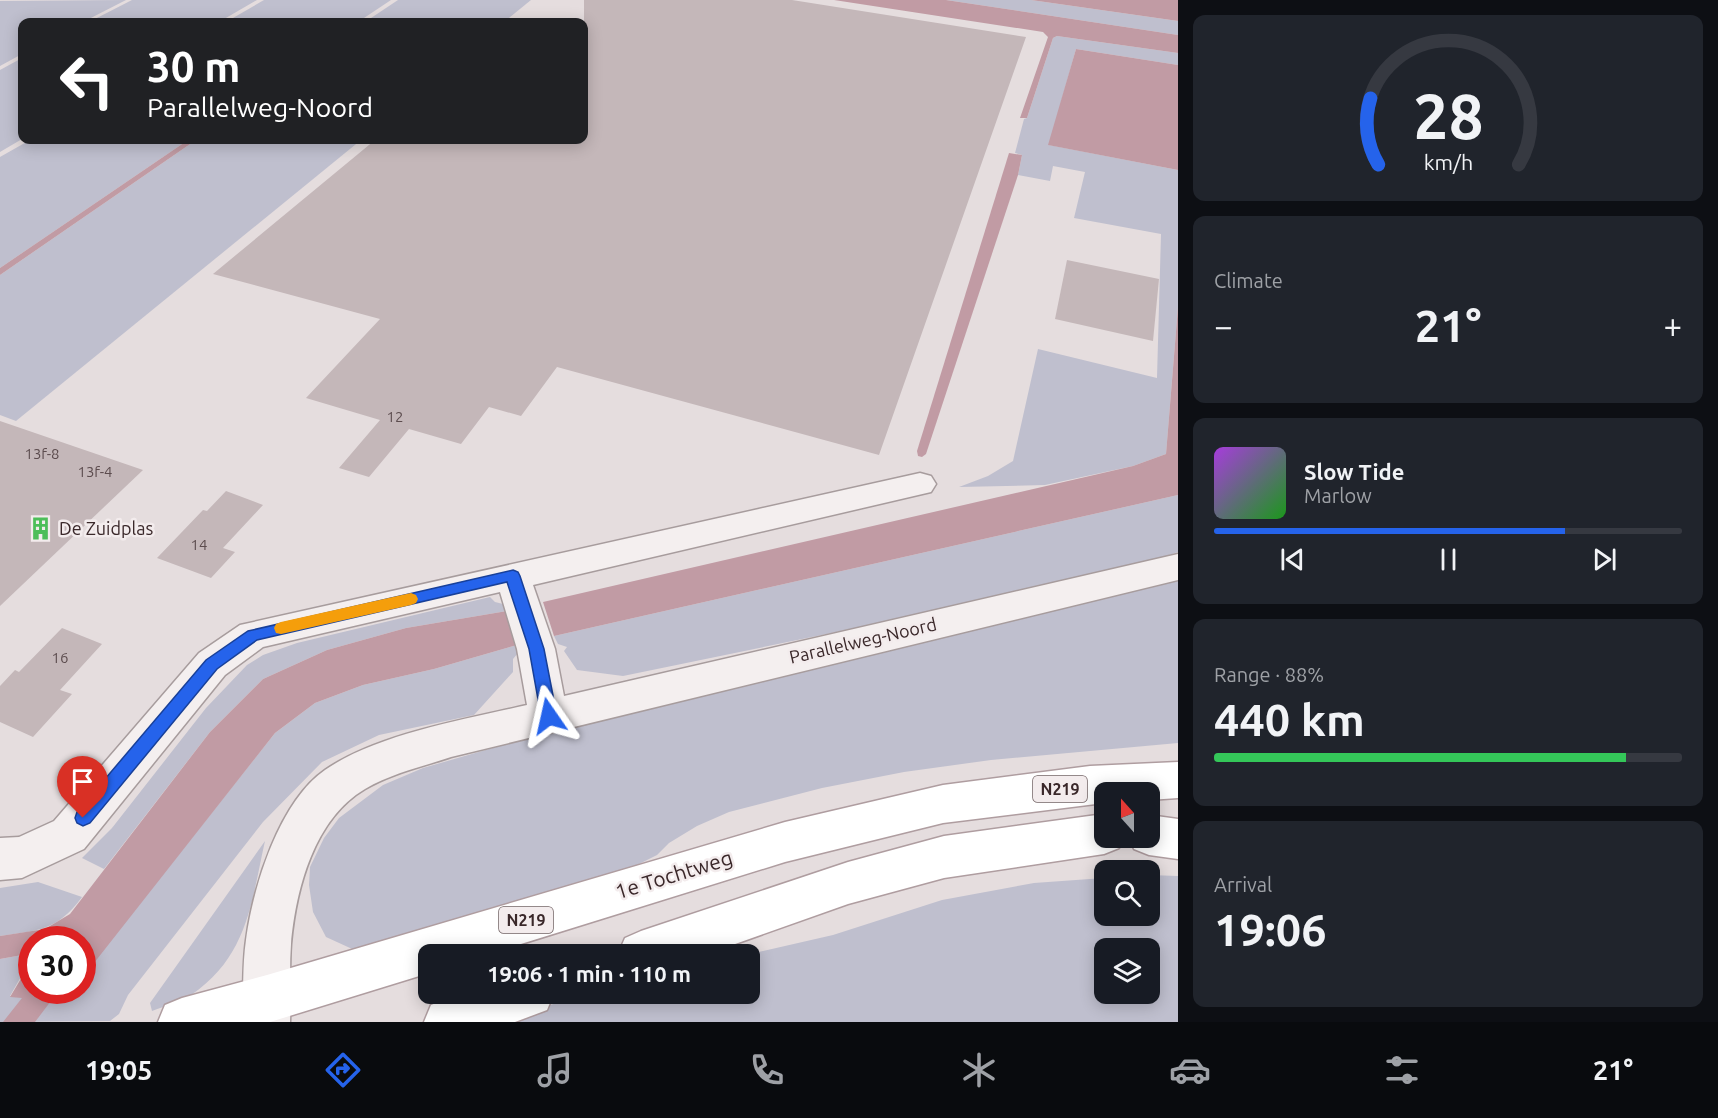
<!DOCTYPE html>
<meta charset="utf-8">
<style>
:root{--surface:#171b24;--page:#20242c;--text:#f1f3f6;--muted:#9ea1a6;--line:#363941;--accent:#2563eb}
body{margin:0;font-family:Ubuntu,sans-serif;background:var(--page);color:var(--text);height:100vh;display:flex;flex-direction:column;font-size:22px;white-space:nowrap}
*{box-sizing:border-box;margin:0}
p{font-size:20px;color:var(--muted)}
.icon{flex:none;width:33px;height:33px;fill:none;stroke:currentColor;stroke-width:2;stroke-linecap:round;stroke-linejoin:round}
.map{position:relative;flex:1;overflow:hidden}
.sheet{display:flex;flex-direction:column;gap:15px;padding:15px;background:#0d0f14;width:540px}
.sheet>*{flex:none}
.banner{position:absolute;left:18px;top:18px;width:570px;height:126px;border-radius:12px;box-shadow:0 3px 15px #0003;background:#202124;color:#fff;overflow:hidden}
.needle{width:39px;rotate:339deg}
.tools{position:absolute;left:1094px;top:782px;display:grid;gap:12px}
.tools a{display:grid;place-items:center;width:66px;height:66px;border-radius:12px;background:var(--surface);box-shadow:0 3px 15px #0003;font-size:30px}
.speed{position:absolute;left:18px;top:926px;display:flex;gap:12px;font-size:30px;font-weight:700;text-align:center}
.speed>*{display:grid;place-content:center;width:78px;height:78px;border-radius:50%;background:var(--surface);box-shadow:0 3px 15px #0003;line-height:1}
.speed .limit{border:9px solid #d22;background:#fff;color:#111}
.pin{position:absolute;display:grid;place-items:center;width:51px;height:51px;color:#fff;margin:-62px -26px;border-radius:50% 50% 50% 0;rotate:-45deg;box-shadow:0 0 6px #0007}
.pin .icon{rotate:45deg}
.me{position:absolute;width:66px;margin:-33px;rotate:349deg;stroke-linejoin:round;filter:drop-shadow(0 0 4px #0008)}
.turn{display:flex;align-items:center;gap:21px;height:126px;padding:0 30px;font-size:27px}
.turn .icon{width:78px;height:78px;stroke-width:2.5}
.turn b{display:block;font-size:42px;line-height:51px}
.big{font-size:45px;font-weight:700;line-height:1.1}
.sheet .widget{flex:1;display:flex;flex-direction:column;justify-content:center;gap:9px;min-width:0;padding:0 21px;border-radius:12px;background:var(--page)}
.sheet .dial{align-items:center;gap:0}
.dial svg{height:156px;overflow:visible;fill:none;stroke:var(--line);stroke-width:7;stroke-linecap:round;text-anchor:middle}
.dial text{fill:var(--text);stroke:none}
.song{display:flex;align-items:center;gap:18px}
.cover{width:72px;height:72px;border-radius:9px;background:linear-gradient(135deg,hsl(280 70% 55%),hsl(120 70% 35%))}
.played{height:6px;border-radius:3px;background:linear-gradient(90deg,var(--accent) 75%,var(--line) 75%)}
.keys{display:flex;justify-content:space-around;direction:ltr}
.heat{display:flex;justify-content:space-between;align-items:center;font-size:33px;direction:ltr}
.charge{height:9px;border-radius:4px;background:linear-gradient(90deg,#34c759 88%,var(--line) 0)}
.trip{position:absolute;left:418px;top:944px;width:342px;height:60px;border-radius:12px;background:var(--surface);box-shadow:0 3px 15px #0003;font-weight:700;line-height:60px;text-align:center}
.dock{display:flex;height:96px;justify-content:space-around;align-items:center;background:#090b0e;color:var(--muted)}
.dock .icon{width:42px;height:42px}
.dock .current{color:var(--accent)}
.dock b{font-size:27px;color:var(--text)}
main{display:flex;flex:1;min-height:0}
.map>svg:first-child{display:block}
</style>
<main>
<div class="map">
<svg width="1178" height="1022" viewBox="0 0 1178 1022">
<rect width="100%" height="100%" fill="#e5ddde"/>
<g fill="#bfbfce" fill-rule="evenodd">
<polygon points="126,0 83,22 22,22 22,54 0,66 0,1"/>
<polygon points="132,0 257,0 219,22 89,22"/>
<polygon points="264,0 391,0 358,22 226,22"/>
<polygon points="398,0 531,0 504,22 365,22"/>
<polygon points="946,0 1031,0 1178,21 1178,35"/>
<polygon points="1057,36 1178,53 1178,65 1076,49 1049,145 1178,170 1178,307 1166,454 1133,466 1045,485 959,487 988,476 1013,461 1038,349 1157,378 1161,234 1074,218 1085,172 1053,166 1050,181 1018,175 1022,155 1015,153 1024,119 1027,118 1053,38"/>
<polygon points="22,58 22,139 0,152 0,70"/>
<polygon points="30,140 188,140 0,268 0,157"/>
<polygon points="196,140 361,140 16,421 0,415 0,275"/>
<polygon points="1178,495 1178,552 1151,561 875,624 623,676 577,670 564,651 567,647 558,644 554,636"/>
<polygon points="1178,581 1178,743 991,760 904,772 822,788 729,812 697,826 669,843 657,855 627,870 361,953 326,937 313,912 309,885 310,867 324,838 339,818 383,785 423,768 552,731 898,646"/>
<polygon points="490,597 495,602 503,604 507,611 406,628 327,650 263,679 210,732 104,869 82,858 112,828 206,708 247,665 263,655 297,643"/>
<polygon points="517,645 518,653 513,659 513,672 474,715 379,735 322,762 263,822 128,995 119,1014 110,1021 0,1022 0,959 28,954 31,959 10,996 38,996 82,990 83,977 91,965 275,733 315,703 363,685 434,669"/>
<path d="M265,841C251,903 248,956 191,995C180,1002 164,1006 152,1011L150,1003Z"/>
<path d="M1149,875L1178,876V1022H497L588,993H750V954L833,935L942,900L1034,883L1104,878V915H1149ZM1104,948H1149V993H1104Z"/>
<path d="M38,882L82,897C57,931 39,930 0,936V888Z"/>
</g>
<g fill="#c19ba4">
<polygon points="834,0 946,0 1178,35 1178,53 1057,36 1053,38 1027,118 1020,118 1048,37 1043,32"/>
<polygon points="1031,0 1178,0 1178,21"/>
<polygon points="1076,49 1178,65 1178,170 1048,145"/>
<polygon points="188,140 196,140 0,275 0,268"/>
<polygon points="1009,153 1022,155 1018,175 926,454 922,457 918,456 917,451"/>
<polygon points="1178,307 1178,495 554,636 543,602 1133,466 1166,454"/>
<polygon points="507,611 517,645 434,669 363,685 315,703 275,733 83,977 82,939 32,939 31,959 28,954 0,959 0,936 45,929 70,914 210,732 263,679 327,650 406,628"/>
<polygon points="31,962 32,990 73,990 57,993 35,1022 3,1022 22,998 10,997"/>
</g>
<g fill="#c4b7b9">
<polygon points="584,0 792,0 1026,37 879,455 557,367 521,416 489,407 461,444 409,429 369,477 339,468 380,420 306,398 380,319 213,274 375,140 584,140"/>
<polygon points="1067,260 1159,279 1153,341 1055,319"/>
<polygon points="0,421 143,470 0,606"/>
<polygon points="226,491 263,505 223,548 235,552 211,578 157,558 203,510 207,511"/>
<polygon points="62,628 102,644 60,690 72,694 33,737 0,722 0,686 15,670 19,672"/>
</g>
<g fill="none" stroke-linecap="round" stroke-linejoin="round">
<defs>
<path id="minor" d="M920,473L931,476L936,484L931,492L533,585L555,649L564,696L1178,554V580L451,757C422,767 392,773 365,789C314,819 296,889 291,944C289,970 291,996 290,1022H242C244,995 242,967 246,940C253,887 279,802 325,770C377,734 466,719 527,705L517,649L500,592L263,647L225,675L84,849L22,878L0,880V838L19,837L54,821L199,653L240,625Z"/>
<g id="primary">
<polygon points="1178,762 1178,798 1149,800 1149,792 1104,792 1104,803 943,823 785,862 489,954 429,954 429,973 270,1022 158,1022 165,1005 182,998 267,975 785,822 943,785 1090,766"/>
<polygon points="1104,814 1104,837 1124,837 1119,848 1104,854 944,878 848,904 707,954 618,954 625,938 641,931 848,862 944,836"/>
<polygon points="1149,815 1178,819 1178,859 1149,855 1134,849 1129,837 1149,837"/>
<polygon points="462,993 554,993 547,1010 515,1022 424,1022 431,1005"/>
</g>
</defs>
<use href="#minor" stroke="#a79c9d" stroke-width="3"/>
<use href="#primary" stroke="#af9da0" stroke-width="3"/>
<use href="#minor" fill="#f4efef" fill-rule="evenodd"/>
<use href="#primary" fill="#fff" fill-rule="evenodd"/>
</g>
<polygon fill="#2563eb" stroke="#184099" stroke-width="1.5" points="513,570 518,572 520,576 544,649 557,716 555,721 549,723 543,721 541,716 529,649 507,582 257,640 217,669 90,823 83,826 77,823 75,818 77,812 206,660 248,631"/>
<polygon fill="#f59e0b" points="411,593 416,595 418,599 416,603 411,605 281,634 276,633 274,628 276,624 281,622"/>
<defs>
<symbol id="building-bare" viewBox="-9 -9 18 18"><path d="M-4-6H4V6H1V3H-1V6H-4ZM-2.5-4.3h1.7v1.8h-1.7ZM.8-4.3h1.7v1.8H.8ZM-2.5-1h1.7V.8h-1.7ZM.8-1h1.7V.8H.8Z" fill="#4dbe59" stroke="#f3eced" stroke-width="2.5" paint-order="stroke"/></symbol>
</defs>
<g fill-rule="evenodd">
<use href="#building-bare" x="24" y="512" width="33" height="33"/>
</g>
<g text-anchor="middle" stroke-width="5" stroke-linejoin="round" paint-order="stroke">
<g font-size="15" fill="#5c4c4e">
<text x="395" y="422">12</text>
<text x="42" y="459">13f-8</text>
<text x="95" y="477">13f-4</text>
<text x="199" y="550">14</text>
<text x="60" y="663">16</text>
</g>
<g fill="#f3eced" stroke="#726364" stroke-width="1.5">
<rect x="1033" y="776" width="54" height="26" rx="4.5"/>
<rect x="499" y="907" width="54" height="26" rx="4.5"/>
</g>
<g font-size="16" font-weight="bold" fill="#3a282a">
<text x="1060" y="795">N219</text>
<text x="526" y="926">N219</text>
</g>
<g font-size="18" fill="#3a282a" stroke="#f3eced" text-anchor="start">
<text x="59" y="535">De Zuidplas</text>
</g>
<g font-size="18" fill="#3a282a" stroke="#f3eced">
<text transform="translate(863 641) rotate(-13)" y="6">Parallelweg-Noord</text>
</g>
<g font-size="21" fill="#3a282a" stroke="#f3eced">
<text transform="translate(674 875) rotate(-17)" y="7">1e Tochtweg</text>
</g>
</g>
</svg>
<div class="tools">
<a><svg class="needle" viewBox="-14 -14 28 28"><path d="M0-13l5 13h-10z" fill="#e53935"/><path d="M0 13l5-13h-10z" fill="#9ea1a6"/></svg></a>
<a><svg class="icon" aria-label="search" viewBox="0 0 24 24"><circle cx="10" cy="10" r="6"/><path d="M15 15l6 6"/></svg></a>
<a><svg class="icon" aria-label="layers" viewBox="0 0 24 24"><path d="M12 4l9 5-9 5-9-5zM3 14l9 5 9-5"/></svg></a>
</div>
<div class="speed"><div class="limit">30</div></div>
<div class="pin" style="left:83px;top:818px;background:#d93025"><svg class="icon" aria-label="arrive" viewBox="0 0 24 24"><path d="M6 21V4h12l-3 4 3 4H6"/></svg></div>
<svg class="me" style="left:549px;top:716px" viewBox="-20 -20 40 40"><path d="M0-17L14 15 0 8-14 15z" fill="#2563eb" stroke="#fff" stroke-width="4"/></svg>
<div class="trip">19:06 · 1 min · 110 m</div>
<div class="banner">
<div class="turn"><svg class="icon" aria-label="left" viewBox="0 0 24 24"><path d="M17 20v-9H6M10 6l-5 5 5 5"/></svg><div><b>30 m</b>Parallelweg-Noord</div></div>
</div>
</div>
<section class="sheet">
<div class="widget dial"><svg viewBox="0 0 100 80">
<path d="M14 69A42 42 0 1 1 86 69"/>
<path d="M14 69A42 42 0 0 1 10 35" stroke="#2563eb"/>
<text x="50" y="56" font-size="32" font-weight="700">28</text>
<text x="50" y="72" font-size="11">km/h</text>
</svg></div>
<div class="widget"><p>Climate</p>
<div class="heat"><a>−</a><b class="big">21°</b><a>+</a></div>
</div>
<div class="widget">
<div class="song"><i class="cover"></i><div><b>Slow Tide</b><p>Marlow</p></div></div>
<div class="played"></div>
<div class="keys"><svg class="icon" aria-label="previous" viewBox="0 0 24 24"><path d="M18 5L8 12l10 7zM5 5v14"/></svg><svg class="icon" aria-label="pause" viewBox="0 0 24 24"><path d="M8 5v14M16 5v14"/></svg><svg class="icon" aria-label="next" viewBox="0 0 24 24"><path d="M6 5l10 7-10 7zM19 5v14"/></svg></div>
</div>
<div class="widget"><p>Range · 88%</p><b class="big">440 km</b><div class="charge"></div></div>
<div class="widget"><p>Arrival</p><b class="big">19:06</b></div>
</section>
</main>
<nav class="dock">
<b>19:05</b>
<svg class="icon current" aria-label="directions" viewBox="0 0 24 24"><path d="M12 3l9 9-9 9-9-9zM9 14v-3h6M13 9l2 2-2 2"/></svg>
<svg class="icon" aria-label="music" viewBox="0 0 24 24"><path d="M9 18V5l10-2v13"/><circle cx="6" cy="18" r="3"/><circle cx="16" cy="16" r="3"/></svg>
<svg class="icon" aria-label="phone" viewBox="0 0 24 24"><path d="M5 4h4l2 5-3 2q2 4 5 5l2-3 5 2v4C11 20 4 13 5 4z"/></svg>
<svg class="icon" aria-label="climate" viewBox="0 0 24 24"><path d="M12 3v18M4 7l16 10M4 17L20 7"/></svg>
<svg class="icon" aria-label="car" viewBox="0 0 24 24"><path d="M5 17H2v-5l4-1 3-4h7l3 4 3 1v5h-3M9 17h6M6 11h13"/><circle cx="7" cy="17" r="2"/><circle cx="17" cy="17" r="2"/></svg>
<svg class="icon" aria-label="filters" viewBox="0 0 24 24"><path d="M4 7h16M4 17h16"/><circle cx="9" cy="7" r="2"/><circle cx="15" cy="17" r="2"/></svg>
<b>21°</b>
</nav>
